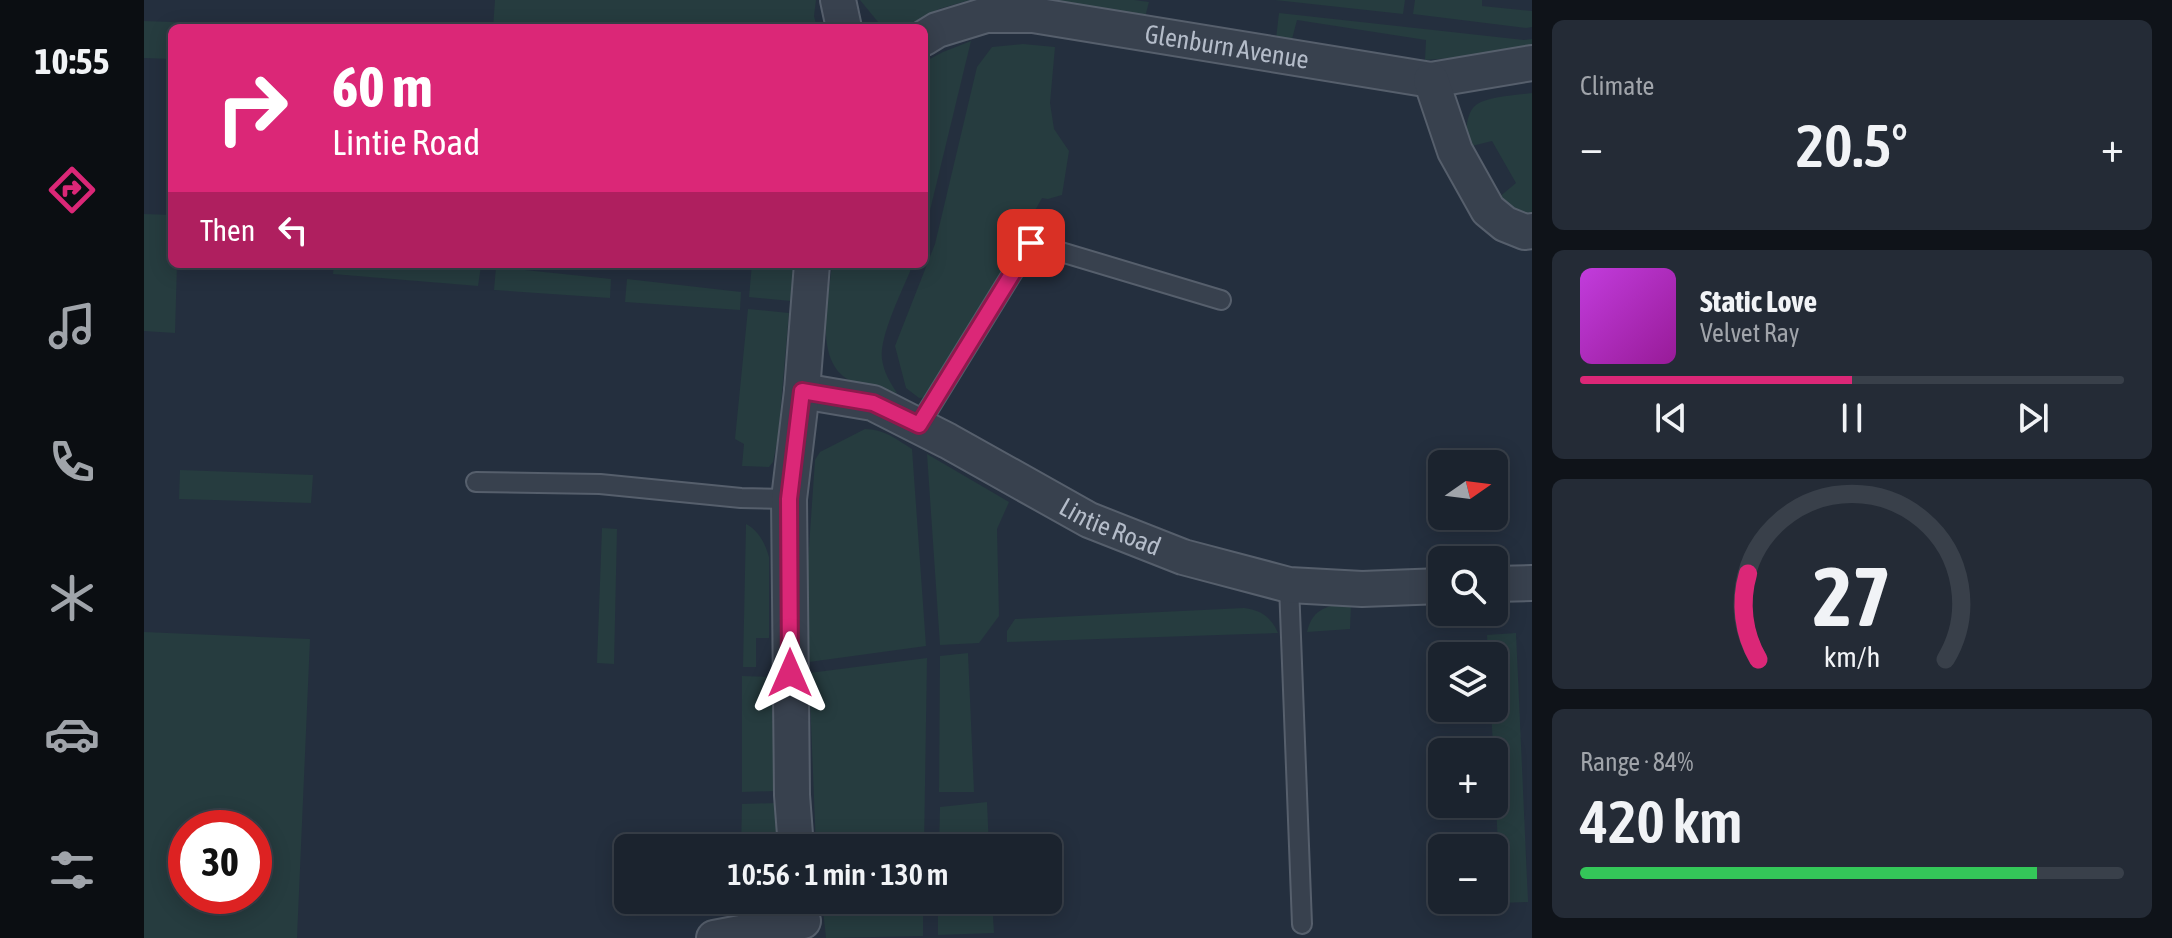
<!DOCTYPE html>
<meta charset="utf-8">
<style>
:root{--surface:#1b232e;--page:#242b36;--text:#f1f3f6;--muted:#a0a4aa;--line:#39404a;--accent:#db2777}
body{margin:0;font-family:"Asap Condensed",sans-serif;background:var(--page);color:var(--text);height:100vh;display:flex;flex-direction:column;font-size:30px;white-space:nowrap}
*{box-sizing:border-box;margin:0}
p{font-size:26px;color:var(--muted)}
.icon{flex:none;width:44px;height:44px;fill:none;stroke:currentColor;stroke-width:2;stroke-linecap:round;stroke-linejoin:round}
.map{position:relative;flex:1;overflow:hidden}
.side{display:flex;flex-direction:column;gap:20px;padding:20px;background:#0f1319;width:640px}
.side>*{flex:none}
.guide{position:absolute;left:24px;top:24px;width:760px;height:244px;border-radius:12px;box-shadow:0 4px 20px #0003,0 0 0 2px var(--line);background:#db2777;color:#fff;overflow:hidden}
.needle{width:52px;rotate:76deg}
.fabs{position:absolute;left:1284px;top:450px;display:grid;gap:16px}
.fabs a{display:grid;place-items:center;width:80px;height:80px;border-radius:12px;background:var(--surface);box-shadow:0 4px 20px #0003,0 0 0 2px var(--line);font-size:40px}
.speed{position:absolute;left:24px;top:810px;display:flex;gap:16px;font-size:40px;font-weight:700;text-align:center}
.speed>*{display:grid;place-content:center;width:104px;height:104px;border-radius:50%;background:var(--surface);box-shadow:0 4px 20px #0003,0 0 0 2px var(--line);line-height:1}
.speed .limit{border:12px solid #d22;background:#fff;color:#111}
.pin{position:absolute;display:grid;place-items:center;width:68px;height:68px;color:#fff;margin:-34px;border-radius:16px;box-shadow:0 4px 12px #0006}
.me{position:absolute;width:88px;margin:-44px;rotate:0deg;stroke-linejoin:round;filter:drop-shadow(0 0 6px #0008)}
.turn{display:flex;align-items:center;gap:28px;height:168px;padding:0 32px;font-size:36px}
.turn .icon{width:104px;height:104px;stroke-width:2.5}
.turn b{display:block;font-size:56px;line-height:68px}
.then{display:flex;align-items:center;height:76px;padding:0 32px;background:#0003;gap:16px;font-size:30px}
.big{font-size:60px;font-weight:600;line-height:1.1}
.side .widget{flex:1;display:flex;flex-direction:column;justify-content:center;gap:12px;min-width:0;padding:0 28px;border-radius:12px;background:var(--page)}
.side .dial{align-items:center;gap:0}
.dial svg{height:208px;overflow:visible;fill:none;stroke:var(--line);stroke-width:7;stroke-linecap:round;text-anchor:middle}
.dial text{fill:var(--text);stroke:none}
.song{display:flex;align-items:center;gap:24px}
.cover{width:96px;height:96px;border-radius:12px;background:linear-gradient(135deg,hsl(290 70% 55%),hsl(300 70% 35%))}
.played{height:8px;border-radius:4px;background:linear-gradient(90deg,var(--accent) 50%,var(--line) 50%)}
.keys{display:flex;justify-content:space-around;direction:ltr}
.heat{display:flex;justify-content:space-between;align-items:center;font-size:44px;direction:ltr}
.charge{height:12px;border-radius:6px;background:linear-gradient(90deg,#34c759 84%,var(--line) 0)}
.trip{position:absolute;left:470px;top:834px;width:448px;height:80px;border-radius:12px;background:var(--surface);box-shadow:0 4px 20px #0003,0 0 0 2px var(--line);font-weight:600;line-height:80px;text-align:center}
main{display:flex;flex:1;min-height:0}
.menu{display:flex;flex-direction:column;width:144px;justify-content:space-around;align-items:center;background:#0b0e12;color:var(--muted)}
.menu .icon{width:56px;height:56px}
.menu .selected{color:var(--accent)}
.menu b{font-size:36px;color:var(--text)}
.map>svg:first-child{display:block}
</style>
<main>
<nav class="menu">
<b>10:55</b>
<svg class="icon selected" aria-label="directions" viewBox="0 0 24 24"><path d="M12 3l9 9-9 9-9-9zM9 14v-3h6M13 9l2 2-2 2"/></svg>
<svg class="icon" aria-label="music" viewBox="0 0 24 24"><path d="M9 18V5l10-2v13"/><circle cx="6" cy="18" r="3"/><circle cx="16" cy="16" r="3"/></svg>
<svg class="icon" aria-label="phone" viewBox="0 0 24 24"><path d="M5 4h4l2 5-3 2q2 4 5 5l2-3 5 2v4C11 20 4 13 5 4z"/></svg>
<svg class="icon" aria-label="climate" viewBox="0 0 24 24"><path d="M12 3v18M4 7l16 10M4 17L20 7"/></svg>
<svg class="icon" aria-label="car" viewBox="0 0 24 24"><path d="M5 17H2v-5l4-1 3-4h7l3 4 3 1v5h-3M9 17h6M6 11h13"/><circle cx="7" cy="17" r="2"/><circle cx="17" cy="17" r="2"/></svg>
<svg class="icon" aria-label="filters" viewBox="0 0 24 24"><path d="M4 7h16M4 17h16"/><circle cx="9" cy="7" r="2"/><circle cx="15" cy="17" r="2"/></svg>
</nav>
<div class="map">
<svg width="1388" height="938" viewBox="0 0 1388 938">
<rect width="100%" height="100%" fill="#242f3e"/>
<g fill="#263c3f" fill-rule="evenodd">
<polygon points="351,0 672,0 670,16 673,28 349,28"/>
<polygon points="716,0 826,0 795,9 760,28 739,28"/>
<polygon points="902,0 990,0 1005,2 1001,17"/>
<polygon points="1131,0 1261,0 1259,14"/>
<polygon points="1271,0 1338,0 1338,6 1388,11 1388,27 1382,28 1269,14"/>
<polygon points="1135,13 1380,40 1388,39 1388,48 1348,55 1281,60 1282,40 1153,20 1147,43 1132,39"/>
<polygon points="0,21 55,23 55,28 28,28 28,59 0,58"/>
<polygon points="827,41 781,231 780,235 780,62 799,52"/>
<polygon points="879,44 911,47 906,103 910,129 925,151 918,195 904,199 898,198 786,397 775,398 762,388 751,346 791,244 833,67 848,47"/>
<path d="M1388,93V216L1376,213L1354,198L1372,183L1348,141L1324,147C1321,133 1321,108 1337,102C1351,96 1373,95 1388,93Z"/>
<polygon points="0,214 28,215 28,264 33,264 31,333 0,331"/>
<polygon points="190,264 321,264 337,266 334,286 189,274"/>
<polygon points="608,264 651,264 647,301 605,297"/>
<path d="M688,264H769C760,288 735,335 738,359C740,373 746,382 753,393C737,390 719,388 705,380C669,360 685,298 688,264Z"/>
<polygon points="352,267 467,279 466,298 350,290"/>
<polygon points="483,279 597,292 596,310 481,302"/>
<polygon points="604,309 645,313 634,438 629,462 625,467 598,466 600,444 591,439"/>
<path d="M721,429C740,429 752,439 768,449L782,646L665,662L663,576L671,460L676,452Z"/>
<polygon points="783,454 865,502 853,529 855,616 835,643 796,645"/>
<polygon points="36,470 169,475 167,503 35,499"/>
<path d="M602,524C615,531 621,543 625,557V638H612V667H599Z"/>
<polygon points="458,528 473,529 470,664 453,663"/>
<path d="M1207,604L1206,629L1163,632C1168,608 1186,604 1207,604Z"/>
<path d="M1100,608C1117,610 1127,617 1134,633L863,642V631L871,619Z"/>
<path d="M0,632L166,639L153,938H0ZM42,828H110V896H42Z"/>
<polygon points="1372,633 1384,902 1357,903 1347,708 1350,708 1350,656 1344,656 1343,635"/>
<polygon points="824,653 830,792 795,792 796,656"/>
<polygon points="783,658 780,848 672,848 665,673"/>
<polygon points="598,676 627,677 631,791 598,792"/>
<polygon points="843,802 845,848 795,848 796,807"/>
<polygon points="632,803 635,848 597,848 598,804"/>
<polygon points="678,900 779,900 779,936 682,938"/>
<polygon points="794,900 848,900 850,933 794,935"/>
</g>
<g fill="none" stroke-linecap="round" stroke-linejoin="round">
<defs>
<g id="lane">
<polyline points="775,425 887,243 1077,300"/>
<polyline points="332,482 456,484 597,498 645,499"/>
<polyline points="1145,585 1158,924"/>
</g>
<g id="street">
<polyline points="694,0 700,28"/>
<path id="s1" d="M780,38L793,30L842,15H889L1287,80L1388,63"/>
<polyline points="1287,80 1311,151 1344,210 1361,224 1381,232 1388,231"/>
<path id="s2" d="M658,391L729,403L804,441L945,520L1039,557L1145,585L1218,589L1298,586"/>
<polyline points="1350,584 1388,583"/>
<polyline points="652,848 648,795 645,499 658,391 668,264"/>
<polyline points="570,938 659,921"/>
</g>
</defs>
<use href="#lane" stroke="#565f6c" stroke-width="22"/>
<use href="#street" stroke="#565f6c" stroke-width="38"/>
<use href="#lane" stroke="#38414e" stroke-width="18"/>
<use href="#street" stroke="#38414e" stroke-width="34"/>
</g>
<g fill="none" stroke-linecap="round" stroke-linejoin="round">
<defs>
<polyline id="route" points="646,673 645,499 658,391 729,403 775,425 887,243"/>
</defs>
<use href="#route" stroke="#8e194d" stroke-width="20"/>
<use href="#route" stroke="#db2777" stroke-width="14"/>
</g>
<g text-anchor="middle" stroke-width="6" stroke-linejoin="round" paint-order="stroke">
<g font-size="26" fill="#b4bcc9" stroke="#1d2633">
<text dy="9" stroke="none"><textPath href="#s1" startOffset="310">Glenburn Avenue</textPath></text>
<text dy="9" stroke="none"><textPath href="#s2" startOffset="340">Lintie Road</textPath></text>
</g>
</g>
</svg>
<div class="fabs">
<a><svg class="needle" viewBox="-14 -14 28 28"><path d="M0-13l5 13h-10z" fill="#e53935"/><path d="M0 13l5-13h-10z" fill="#a0a4aa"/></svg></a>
<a><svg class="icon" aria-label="search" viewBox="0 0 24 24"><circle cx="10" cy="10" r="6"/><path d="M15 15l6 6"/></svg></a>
<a><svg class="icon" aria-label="layers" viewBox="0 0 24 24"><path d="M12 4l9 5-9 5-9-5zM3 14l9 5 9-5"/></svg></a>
<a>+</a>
<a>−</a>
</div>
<div class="speed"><div class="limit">30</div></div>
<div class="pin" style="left:887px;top:243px;background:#d93025"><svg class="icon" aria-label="arrive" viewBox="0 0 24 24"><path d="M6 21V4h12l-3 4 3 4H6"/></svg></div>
<svg class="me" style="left:646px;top:673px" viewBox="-20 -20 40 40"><path d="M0-17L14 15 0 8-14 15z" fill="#db2777" stroke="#fff" stroke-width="4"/></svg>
<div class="trip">10:56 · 1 min · 130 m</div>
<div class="guide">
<div class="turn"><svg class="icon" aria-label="right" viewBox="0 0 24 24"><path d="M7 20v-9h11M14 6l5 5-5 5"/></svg><div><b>60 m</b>Lintie Road</div></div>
<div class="then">Then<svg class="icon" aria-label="left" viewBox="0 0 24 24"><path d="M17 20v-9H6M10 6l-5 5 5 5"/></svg></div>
</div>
</div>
<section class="side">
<div class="widget"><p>Climate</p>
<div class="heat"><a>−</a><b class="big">20.5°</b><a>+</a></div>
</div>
<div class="widget">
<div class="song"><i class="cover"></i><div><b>Static Love</b><p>Velvet Ray</p></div></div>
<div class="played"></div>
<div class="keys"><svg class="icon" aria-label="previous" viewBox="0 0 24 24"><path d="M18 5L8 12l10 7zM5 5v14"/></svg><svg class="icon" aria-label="pause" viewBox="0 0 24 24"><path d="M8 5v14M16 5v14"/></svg><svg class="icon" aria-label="next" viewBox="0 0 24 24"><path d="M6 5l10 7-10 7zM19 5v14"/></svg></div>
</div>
<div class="widget dial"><svg viewBox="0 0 100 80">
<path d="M14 69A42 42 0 1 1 86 69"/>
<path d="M14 69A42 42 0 0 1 10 36" stroke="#db2777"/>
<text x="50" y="56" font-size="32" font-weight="700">27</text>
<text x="50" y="72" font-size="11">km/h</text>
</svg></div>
<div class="widget"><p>Range · 84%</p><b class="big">420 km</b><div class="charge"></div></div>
</section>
</main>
